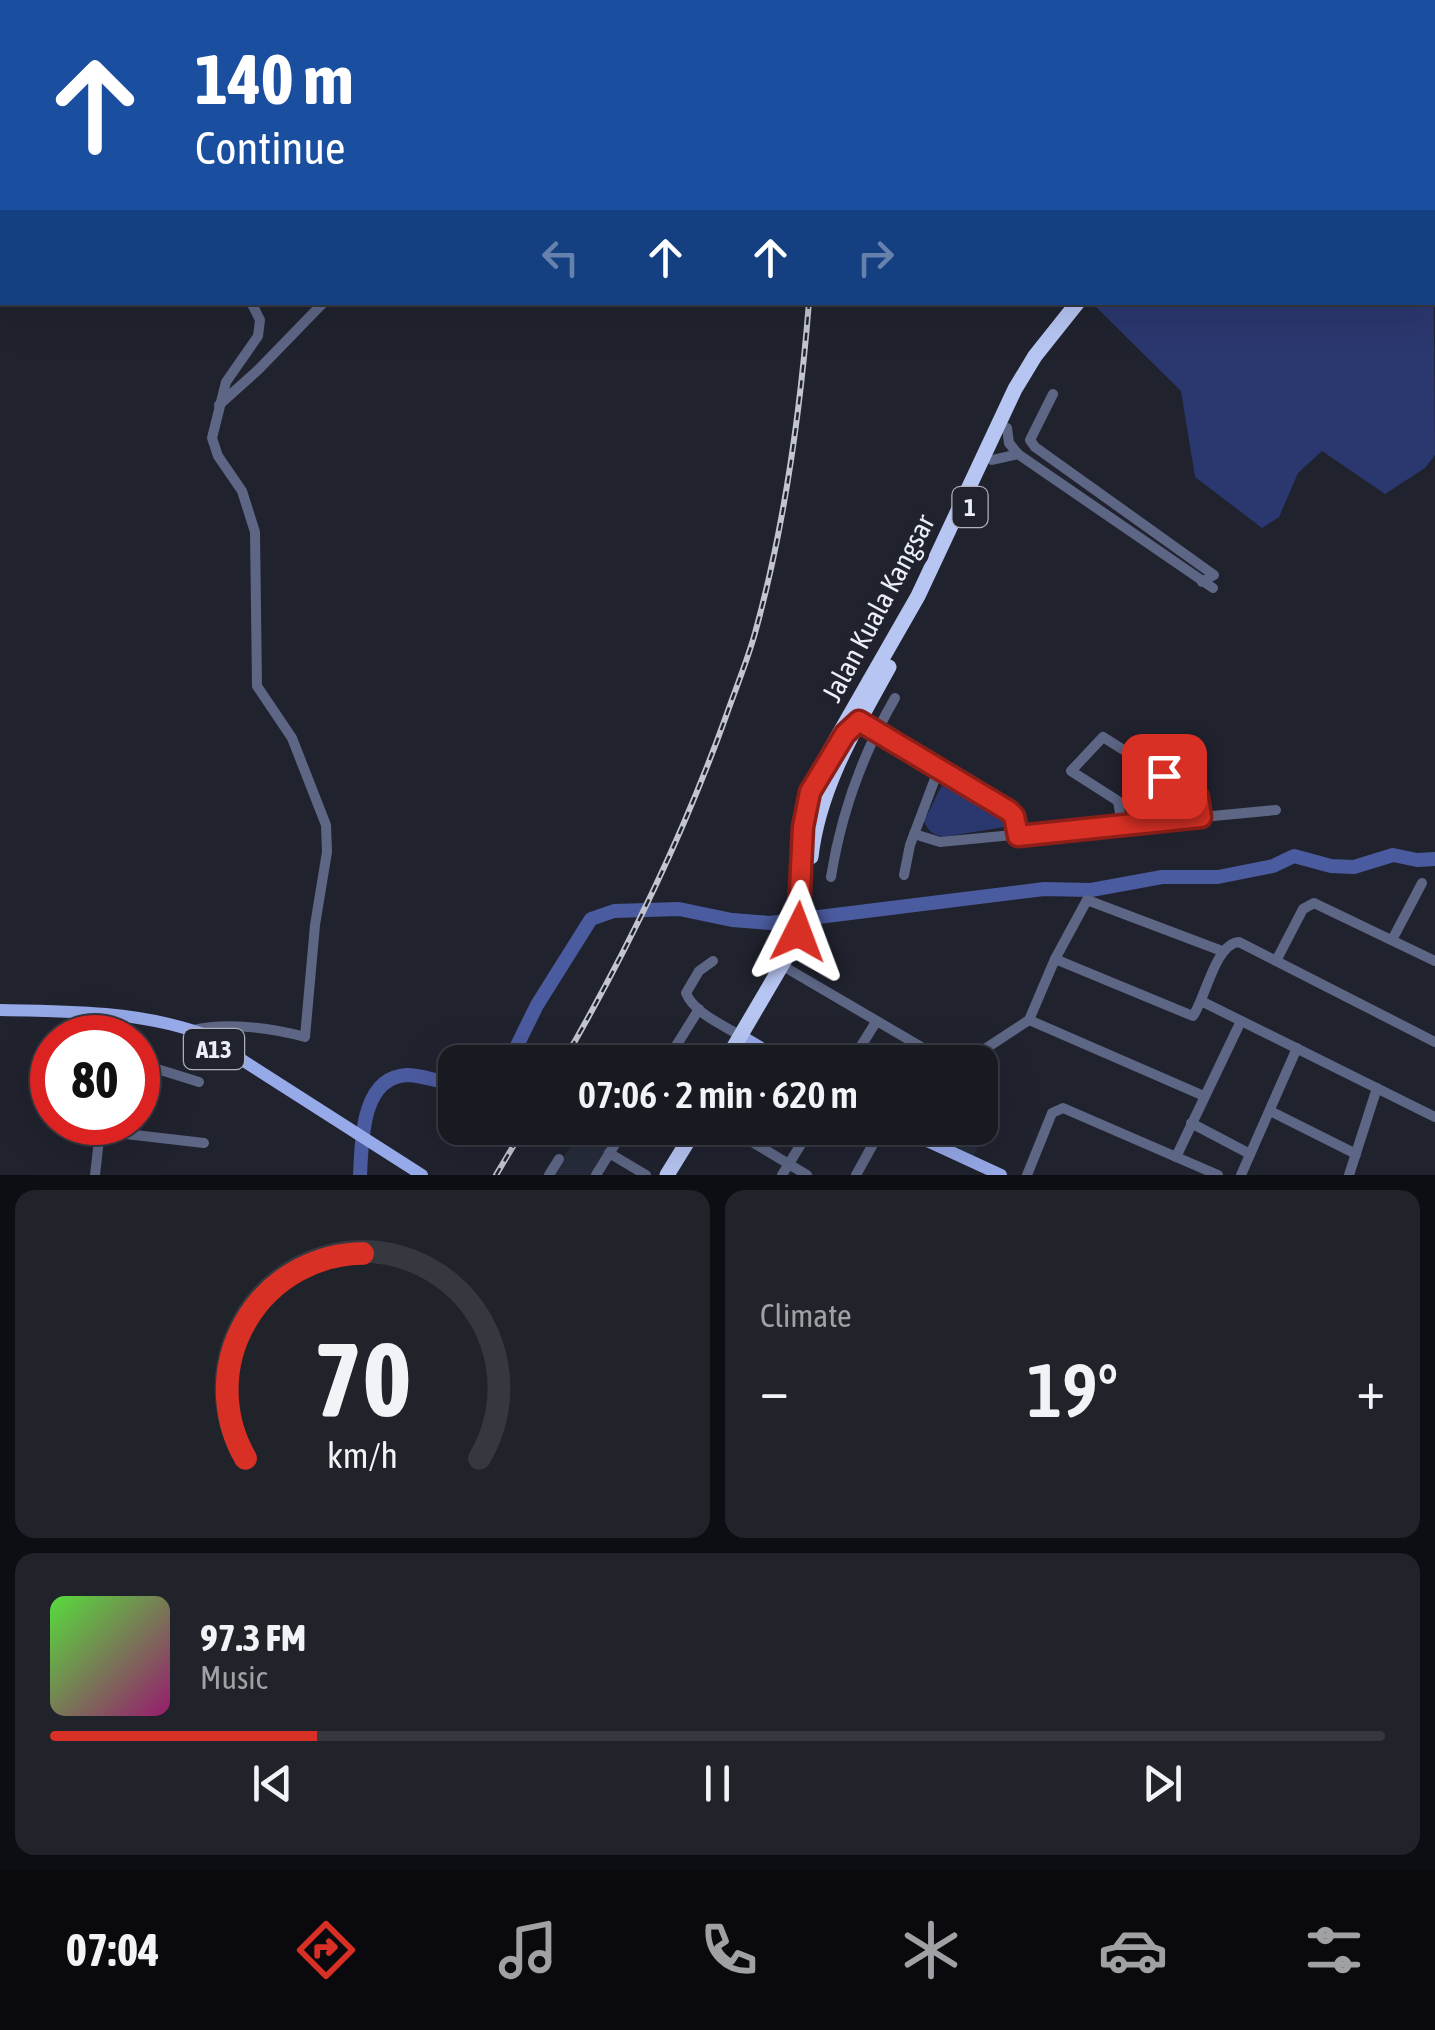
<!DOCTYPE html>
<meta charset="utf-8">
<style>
:root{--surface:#181a22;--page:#21232a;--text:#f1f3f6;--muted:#9fa1a5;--line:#363840;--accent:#d93025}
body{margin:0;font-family:"Asap Condensed",sans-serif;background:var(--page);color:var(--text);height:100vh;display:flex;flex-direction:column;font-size:38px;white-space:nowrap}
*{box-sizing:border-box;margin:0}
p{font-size:32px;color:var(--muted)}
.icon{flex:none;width:55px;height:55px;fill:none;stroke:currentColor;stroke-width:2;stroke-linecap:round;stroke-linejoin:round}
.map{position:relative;height:1175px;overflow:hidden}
.drawer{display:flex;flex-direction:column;gap:15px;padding:15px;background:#0d0e13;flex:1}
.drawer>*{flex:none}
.top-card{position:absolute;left:0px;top:0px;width:1435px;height:305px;box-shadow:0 10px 40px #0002,0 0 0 2px var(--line);background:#1a4fa0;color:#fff;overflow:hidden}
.speed{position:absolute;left:30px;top:1015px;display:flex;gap:20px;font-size:50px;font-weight:700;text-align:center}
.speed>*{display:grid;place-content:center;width:130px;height:130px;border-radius:50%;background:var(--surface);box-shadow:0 10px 40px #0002,0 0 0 2px var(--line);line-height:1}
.speed .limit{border:15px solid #d22;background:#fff;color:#111}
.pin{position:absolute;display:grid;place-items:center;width:85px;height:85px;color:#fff;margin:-42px;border-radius:20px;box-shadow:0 5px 15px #0006}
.me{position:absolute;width:110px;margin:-55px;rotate:3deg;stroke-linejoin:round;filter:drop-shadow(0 0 8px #0008)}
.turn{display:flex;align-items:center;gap:35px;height:210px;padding:0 30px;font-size:45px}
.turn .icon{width:130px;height:130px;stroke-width:2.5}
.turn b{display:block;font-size:70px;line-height:85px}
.lanes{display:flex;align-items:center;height:95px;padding:0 30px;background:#0003;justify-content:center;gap:50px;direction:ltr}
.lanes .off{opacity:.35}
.big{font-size:75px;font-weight:600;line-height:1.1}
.drawer .card{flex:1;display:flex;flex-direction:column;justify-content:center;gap:15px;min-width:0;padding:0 35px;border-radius:20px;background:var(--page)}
.drawer .dial{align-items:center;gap:0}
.dial svg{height:260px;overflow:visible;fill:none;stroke:var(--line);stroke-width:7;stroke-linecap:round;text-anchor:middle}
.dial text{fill:var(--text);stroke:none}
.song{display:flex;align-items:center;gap:30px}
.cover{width:120px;height:120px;border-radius:15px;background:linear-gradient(135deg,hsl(110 70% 55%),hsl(320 70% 35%))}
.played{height:10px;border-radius:5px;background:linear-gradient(90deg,var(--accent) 20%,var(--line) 20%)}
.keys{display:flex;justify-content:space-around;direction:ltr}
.heat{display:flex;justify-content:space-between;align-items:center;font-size:55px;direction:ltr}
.drawer .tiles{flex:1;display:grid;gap:15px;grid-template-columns:1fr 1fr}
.card:last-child{grid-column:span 2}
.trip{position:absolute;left:438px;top:1045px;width:560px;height:100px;border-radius:20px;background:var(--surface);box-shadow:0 10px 40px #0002,0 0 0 2px var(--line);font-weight:600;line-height:100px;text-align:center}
.tabs{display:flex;height:160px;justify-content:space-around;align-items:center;background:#0a0a0e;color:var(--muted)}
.tabs .icon{width:70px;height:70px}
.tabs .on{color:var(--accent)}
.tabs b{font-size:45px;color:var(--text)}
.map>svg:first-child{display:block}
</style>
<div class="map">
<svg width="1435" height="1175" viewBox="0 0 1435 1175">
<rect width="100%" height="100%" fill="#20232e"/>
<g fill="#272c3c">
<polygon points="980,1095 996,1104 972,1160 945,1147 952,1128 980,1128"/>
<polygon points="582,1128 619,1128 590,1175 553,1175"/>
</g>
<g fill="#2b376f">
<polygon points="1433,219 1435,455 1425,468 1385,494 1322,451 1298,473 1279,517 1262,528 1195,477 1181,391 1092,303 1432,302"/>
<path d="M948,781L1002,813L1007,824L1004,827L943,837C932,834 928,831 924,821L942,785Z"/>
</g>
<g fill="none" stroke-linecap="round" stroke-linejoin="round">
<g stroke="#4b5b9f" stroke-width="14">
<polyline points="509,1062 537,1005 591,919 614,911 679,909 732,920 770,923 1044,889 1091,890 1162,877 1218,877 1273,866 1294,856 1331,866 1354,867 1393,855 1417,860 1435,859"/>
<path d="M360,1175C362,1141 361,1077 407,1075C423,1075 439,1083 455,1083"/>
</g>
<g stroke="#5d6685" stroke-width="10">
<polyline points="437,0 439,2"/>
<polyline points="1278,0 1281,2"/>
<polyline points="1431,0 1435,3"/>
<polyline points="0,206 2,208"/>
<polyline points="1053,394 1030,440 1035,447 1214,575 1202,582"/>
<polyline points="219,405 258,370 324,302"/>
<polyline points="1007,428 1009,443 1018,454 1213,588"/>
<polyline points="992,460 1018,454"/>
<polyline points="861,720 1009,811 1014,816 1017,836"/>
<polyline points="1122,825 1118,801 1071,771 1103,737 1195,795 1200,800 1201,817"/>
<polyline points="914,834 940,842 1276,810"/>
<polyline points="904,875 910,845 939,768"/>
<path d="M831,877C841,814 863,753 895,698"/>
<polyline points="1392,940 1422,883"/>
<path d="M1055,959L1193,1016C1206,997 1215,944 1239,942L1435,1042"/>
<path d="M713,961L699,971L686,993C694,1013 723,1025 741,1036"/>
<polyline points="1276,961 1303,909 1314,903 1435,961"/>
<polyline points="783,966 947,1062"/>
<polyline points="1201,1001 1435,1117"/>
<polyline points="1029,1020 1204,1096"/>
<path d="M193,1030C227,1022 271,1028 305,1037L315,925L327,852L326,825L292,738L257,686L255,532L242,491L218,456L212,438L226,382L258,336L260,320L251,302"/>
<polyline points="113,1038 116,1024"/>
<polyline points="621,1060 625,1062"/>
<polyline points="666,1062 699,1009"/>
<polyline points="851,1062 876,1022"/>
<polyline points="965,1062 1029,1020 1055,959 1087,900 1222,951"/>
<polyline points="138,1063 199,1082"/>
<polyline points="1270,1111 1356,1154"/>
<polyline points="1191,1123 1250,1154"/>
<polyline points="729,1128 807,1175"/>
<polyline points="100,1131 204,1143"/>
<polyline points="609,1153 646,1175"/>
<polyline points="1176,1157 1241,1021"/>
<polyline points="95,1175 101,1122"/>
<polyline points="549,1175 559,1159"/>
<polyline points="596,1175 625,1128"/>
<polyline points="782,1175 811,1128"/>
<polyline points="856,1175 882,1128"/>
<polyline points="1027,1175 1052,1113 1063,1108 1218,1175"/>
<polyline points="1241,1175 1297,1048"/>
<polyline points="1349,1175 1377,1088"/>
</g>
<g stroke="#96a9e8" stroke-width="12">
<path d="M0,1010C66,1011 137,1011 200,1033L422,1175"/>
<polyline points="741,1036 785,1062"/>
<polyline points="899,1128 1001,1175"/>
</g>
<g stroke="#b7c5f3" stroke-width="15">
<polyline points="1298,2 1300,0"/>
<path d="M811,857C819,787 856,727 889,667"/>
<polyline points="725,1062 796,941 806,810 823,762 918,596 1015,389 1035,356 1078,302"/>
<polyline points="667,1175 696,1128"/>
</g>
<defs>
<g id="rail">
<polyline points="810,0 810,2"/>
<path d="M563,1062C626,953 682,838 725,719C735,690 747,662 755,633C785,525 800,414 809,302"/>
<polyline points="496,1175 524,1128"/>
</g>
</defs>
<use href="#rail" stroke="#c2c5cd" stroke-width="6"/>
<use href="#rail" stroke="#20232e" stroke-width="2.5" stroke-dasharray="8" stroke-linecap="butt"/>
</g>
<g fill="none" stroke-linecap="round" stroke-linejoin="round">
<defs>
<polyline id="route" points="798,932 803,827 810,792 845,734 859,721 1009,811 1014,816 1018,836 1201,817 1198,797 1164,776"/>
</defs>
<use href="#route" stroke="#8d1f18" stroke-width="25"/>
<use href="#route" stroke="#d93025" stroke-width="18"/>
</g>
<g text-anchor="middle" stroke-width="10" stroke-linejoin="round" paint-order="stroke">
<g fill="#20232e" stroke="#aeb1b9" stroke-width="2.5">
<rect x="952.5" y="487" width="35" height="40" rx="8"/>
<rect x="184" y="1029" width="60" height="40" rx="8"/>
</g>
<g font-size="25" font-weight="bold" fill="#ebeef5">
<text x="970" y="516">1</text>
<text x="214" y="1058">A13</text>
</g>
<g font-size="28" fill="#ebeef5" stroke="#20232e">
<text transform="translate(878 608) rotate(-62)" y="10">Jalan Kuala Kangsar</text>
</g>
</g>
</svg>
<div class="speed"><div class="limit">80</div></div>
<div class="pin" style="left:1164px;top:776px;background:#d93025"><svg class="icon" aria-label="arrive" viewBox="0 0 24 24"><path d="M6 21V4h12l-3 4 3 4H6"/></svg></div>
<svg class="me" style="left:798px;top:932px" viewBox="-20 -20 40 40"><path d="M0-17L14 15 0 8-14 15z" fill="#d93025" stroke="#fff" stroke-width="4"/></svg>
<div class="trip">07:06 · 2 min · 620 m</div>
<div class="top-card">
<div class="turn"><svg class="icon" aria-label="ahead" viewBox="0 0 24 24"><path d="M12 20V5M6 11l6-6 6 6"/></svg><div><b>140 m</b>Continue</div></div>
<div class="lanes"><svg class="icon off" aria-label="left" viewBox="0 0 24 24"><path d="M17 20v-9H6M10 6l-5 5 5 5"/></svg><svg class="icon" aria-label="ahead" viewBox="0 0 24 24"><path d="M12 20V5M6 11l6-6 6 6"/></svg><svg class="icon" aria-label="ahead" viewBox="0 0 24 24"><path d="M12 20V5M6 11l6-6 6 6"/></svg><svg class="icon off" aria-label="right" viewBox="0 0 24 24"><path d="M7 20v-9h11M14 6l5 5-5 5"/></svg></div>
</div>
</div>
<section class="drawer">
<div class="tiles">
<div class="card dial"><svg viewBox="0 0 100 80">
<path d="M14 69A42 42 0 1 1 86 69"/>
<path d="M14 69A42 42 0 0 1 50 6" stroke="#d93025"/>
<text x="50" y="56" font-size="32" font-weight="700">70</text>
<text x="50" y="72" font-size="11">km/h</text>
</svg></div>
<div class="card"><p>Climate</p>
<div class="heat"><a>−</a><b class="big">19°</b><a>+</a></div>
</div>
<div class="card">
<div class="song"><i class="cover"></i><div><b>97.3 FM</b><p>Music</p></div></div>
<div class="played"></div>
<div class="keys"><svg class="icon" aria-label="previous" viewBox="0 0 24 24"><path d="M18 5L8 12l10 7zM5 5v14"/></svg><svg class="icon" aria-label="pause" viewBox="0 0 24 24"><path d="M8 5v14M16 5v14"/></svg><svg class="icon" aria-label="next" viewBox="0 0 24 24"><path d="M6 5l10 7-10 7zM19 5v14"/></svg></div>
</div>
</div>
</section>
<nav class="tabs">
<b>07:04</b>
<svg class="icon on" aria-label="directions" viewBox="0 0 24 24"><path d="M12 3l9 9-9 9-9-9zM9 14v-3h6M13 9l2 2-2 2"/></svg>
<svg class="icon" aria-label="music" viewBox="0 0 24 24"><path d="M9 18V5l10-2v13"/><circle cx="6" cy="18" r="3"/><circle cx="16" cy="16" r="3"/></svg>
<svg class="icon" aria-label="phone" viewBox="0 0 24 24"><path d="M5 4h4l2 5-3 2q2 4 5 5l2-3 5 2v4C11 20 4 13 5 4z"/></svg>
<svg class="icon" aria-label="climate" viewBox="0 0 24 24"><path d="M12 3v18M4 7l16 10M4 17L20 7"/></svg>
<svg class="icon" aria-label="car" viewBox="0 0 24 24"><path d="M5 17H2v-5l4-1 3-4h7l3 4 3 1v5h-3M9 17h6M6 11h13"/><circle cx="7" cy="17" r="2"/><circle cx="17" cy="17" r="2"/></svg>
<svg class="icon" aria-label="filters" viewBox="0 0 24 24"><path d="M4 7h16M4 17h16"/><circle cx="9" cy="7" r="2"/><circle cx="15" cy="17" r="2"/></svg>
</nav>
